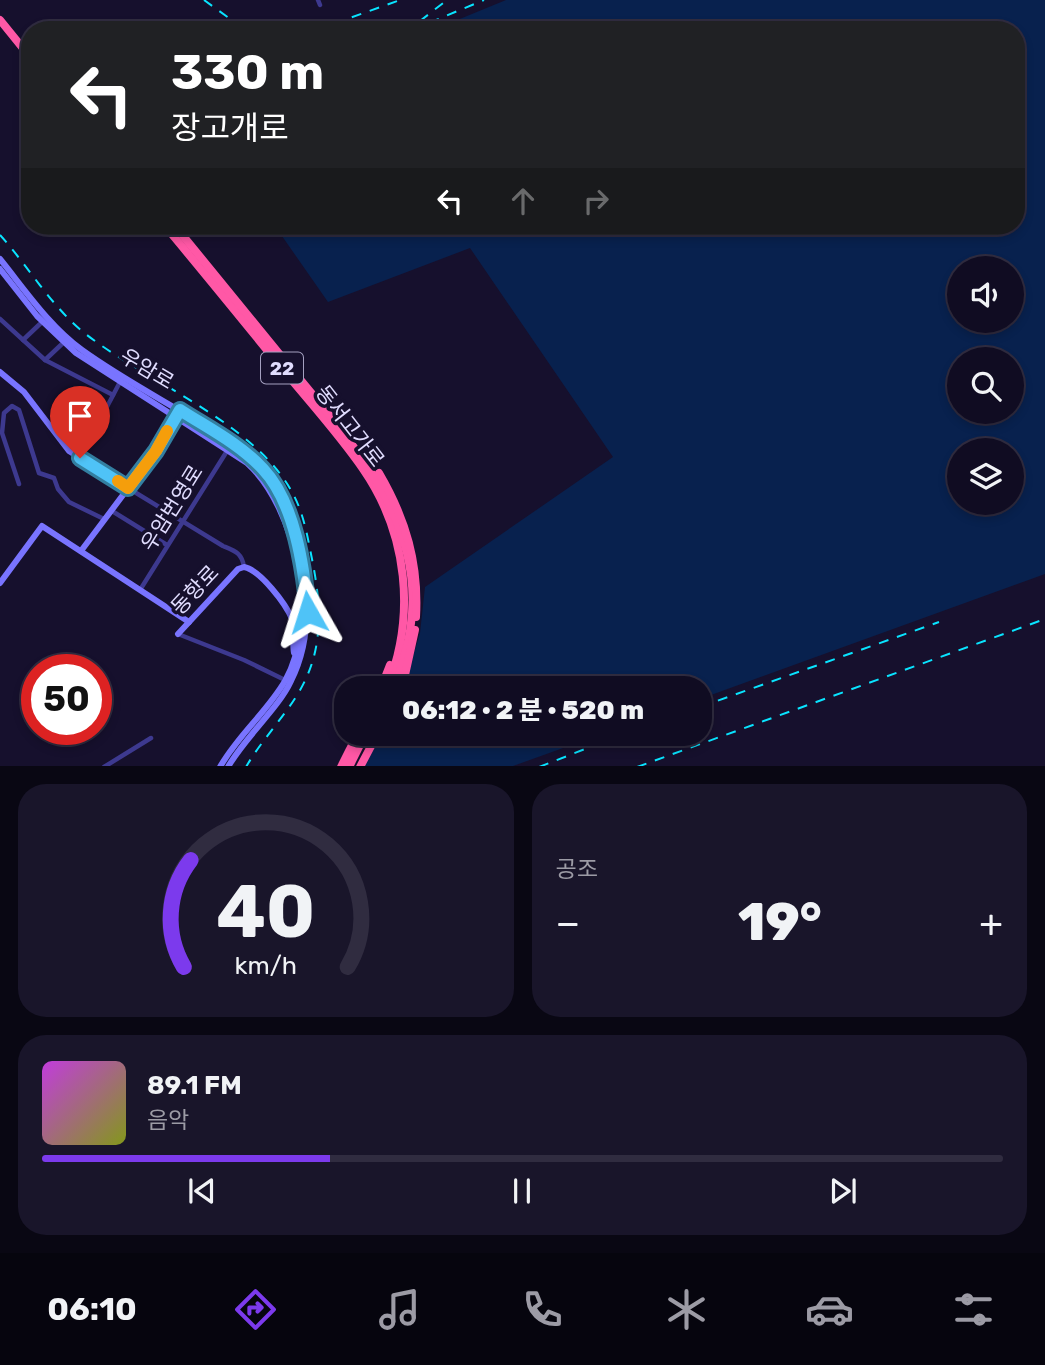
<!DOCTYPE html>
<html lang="ko">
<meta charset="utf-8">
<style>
:root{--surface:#100c22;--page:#19152a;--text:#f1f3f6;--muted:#9c9ba5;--line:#302c40;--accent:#7c3aed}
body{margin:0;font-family:Rubik,"Noto Sans KR",sans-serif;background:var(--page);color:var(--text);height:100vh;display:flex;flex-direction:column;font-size:26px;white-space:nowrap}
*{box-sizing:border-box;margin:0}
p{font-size:23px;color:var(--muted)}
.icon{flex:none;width:38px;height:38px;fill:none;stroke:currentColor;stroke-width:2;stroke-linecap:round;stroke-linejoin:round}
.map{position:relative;height:766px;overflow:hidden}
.panel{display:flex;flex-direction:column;gap:18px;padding:18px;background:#090713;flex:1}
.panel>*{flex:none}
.hud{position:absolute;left:21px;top:21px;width:1004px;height:214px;border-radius:28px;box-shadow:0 4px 10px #0003,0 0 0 2px var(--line);background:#202124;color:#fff;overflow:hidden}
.tools{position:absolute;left:947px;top:256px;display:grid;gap:14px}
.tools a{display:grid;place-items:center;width:77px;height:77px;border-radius:50%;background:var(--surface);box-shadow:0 4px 10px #0003,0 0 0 2px var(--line);font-size:35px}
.speed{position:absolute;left:21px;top:654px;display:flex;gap:14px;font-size:35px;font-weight:700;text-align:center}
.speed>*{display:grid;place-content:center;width:91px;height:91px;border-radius:50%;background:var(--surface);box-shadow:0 4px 10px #0003,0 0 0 2px var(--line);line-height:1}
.speed .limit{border:10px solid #d22;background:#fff;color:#111}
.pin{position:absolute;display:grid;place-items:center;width:60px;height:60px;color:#fff;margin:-72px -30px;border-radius:50% 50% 50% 0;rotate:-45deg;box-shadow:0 0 7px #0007}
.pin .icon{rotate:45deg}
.me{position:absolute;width:77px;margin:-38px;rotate:354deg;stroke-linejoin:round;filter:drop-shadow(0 0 5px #0008)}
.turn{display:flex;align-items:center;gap:24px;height:147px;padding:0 35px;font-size:32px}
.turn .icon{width:91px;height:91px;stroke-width:2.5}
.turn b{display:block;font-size:49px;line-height:60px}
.lanes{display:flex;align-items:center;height:66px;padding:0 35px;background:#0003;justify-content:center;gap:35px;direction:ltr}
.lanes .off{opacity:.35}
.big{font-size:52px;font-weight:800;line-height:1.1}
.panel .widget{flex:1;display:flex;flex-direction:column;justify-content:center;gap:10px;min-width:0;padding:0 24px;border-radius:28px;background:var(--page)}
.panel .dial{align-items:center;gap:0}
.dial svg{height:182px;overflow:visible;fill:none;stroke:var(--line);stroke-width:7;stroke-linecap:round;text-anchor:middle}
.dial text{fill:var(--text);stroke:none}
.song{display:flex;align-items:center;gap:21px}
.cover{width:84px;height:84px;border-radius:10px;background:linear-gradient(135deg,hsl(290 70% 55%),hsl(70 70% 35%))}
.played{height:7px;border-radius:4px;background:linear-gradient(90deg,var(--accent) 30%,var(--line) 30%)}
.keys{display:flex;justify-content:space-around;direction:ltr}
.heat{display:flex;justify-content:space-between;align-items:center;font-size:38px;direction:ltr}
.panel .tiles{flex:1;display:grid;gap:18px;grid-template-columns:1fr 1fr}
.widget:last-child{grid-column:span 2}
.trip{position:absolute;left:334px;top:676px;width:378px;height:70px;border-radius:28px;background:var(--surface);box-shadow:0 4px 10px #0003,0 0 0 2px var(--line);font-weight:800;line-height:70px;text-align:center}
.dock{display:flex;height:112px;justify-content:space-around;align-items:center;background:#06050e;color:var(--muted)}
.dock .icon{width:49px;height:49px}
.dock .on{color:var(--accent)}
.dock b{font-size:32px;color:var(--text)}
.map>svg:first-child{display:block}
</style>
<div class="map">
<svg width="1045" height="767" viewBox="0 0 1045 767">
<rect width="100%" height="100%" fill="#16102d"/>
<g fill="#08214e" fill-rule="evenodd">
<path d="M506,0H1045V574L700,699V688H403L420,633L425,587L613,457L470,248L328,302L275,226H1017V30H433ZM959,268H1012V320H959ZM959,359H1012V411H959ZM959,450H1012V502H959Z"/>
<polygon points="380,733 605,733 513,766 363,767"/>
</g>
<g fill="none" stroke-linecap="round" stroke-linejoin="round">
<g stroke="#3d398f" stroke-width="4.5">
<polyline points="318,0 320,5"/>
<polyline points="0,319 45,360 113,395"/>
<polyline points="23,340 42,322"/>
<polyline points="45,360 63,343"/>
<polyline points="80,458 120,382"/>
<polyline points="19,484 2,433 4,413 12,406 19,410 39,473 54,478 58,489 69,502 104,519"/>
<path d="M128,488L223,546C235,551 242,553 244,567"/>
<polyline points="112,511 167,545"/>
<polyline points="140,590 232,443"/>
<polyline points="178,634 244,660 285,680"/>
<polyline points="104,767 151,738"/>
</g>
<g stroke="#7974ff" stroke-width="6">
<path d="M0,259C25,290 49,326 82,350C122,379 167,402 208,428C228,441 252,454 267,474C287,501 293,530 301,562C310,603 310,643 291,681C278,709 245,737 228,767"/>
<path d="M0,269L37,316L76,353L247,463C297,508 319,622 285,681C267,712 238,735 220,767"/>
<polyline points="0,372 24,392 69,451 128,488"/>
<polyline points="81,551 156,451 177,414"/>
<polyline points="0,583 42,526 189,622"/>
<path d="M178,634L238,569L244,567C260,570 286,604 292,619C295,629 292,642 294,653"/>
</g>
<g stroke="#ff58a6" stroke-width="8">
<polyline points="0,20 30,57"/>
<path d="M165,226C207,276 248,327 290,378C315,408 341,437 363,469C408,534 416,616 387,688"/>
<path d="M175,226C216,276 257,327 299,378C359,451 427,528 410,631C407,650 401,669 395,688"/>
<path d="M379,473C406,519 419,564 416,617"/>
<polyline points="405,675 415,630"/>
<polyline points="381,688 390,665"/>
<polyline points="341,767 358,733"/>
<polyline points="349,767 366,733"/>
<polyline points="360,767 378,733"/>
</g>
<g stroke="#09e4ff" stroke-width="2" stroke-dasharray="10 9" stroke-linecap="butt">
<polyline points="204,0 233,21 259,30"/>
<polyline points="420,21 447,0"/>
<polyline points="316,30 400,0"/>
<polyline points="412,30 484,0"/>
<path d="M0,235C29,267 52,308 87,335C151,385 269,428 299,507C306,525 309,545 313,564C320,601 323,638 308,674C294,708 265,734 246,767"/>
<polyline points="700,707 939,622"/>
<polyline points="539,767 626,733"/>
<polyline points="637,767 1045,619"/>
</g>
</g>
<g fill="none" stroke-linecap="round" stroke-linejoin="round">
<defs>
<path id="route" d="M80,458L128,488L156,451L180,410C208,428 240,444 263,469C295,503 304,568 308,612"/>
</defs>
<use href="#route" stroke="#337fa1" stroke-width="18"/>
<use href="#route" stroke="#4fc3f7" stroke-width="12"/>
<polyline stroke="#f59e0b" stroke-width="12" points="118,481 128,488 156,451 167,431"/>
</g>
<g text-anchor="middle" stroke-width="7" stroke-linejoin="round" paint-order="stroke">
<rect fill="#16102d" stroke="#a4a0c0" stroke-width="2" x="261" y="352.5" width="42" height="31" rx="5"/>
<g font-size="19" font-weight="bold" fill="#e1ddff">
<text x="282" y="375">22</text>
</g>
<g font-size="21" fill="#e1ddff" stroke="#16102d">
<text transform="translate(147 369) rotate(31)" y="7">우암로</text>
<text transform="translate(350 426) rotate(52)" y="7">동서고가로</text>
<text transform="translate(172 508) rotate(-58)" y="7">우암번영로</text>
<text transform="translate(195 590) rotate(-47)" y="7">동항로</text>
</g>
</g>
</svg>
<div class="tools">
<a><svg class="icon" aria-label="sound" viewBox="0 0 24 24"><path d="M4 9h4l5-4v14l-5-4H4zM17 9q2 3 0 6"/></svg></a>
<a><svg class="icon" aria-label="search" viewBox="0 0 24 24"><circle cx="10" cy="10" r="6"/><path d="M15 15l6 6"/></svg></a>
<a><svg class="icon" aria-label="layers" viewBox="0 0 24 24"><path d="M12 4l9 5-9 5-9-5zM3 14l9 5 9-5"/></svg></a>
</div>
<div class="speed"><div class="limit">50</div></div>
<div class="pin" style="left:80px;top:458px;background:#d93025"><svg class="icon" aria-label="arrive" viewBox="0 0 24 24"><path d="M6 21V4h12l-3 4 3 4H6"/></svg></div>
<svg class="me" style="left:308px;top:612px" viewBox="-20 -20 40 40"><path d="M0-17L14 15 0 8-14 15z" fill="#4fc3f7" stroke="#fff" stroke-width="4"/></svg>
<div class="trip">06:12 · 2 분 · 520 m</div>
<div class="hud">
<div class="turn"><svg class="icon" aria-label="left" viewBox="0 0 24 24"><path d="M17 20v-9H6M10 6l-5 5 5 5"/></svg><div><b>330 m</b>장고개로</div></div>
<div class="lanes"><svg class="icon" aria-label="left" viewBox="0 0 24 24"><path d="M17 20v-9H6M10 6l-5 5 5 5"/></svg><svg class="icon off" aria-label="ahead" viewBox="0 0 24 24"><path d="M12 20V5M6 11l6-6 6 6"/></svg><svg class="icon off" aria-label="right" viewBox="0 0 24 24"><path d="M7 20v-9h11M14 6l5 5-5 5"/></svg></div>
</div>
</div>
<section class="panel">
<div class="tiles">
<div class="widget dial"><svg viewBox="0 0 100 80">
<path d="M14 69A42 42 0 1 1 86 69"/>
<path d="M14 69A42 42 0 0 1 17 22" stroke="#7c3aed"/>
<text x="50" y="56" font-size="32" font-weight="700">40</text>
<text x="50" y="72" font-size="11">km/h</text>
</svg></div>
<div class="widget"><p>공조</p>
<div class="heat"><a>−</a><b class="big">19°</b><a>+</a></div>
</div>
<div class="widget">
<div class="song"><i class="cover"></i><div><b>89.1 FM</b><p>음악</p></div></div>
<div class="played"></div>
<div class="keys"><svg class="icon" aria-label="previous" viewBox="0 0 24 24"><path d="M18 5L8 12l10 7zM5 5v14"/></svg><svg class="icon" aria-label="pause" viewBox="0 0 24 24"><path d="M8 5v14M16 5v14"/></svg><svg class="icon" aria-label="next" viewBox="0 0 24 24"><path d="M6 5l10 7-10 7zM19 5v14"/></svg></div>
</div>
</div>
</section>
<nav class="dock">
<b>06:10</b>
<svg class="icon on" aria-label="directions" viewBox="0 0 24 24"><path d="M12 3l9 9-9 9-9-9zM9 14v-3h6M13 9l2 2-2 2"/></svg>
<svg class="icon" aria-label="music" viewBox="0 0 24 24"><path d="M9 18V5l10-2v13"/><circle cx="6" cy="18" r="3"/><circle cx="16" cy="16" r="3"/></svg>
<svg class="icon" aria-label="phone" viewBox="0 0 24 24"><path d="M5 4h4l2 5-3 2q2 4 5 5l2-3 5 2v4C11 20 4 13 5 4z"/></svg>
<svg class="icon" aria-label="climate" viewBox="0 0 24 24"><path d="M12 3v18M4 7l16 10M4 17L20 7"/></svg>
<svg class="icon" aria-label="car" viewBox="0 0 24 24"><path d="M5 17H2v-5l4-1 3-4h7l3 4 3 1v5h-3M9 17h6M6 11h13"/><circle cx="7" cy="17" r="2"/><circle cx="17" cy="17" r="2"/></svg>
<svg class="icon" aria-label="filters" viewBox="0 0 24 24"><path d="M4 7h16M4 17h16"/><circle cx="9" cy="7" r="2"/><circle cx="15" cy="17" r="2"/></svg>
</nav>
